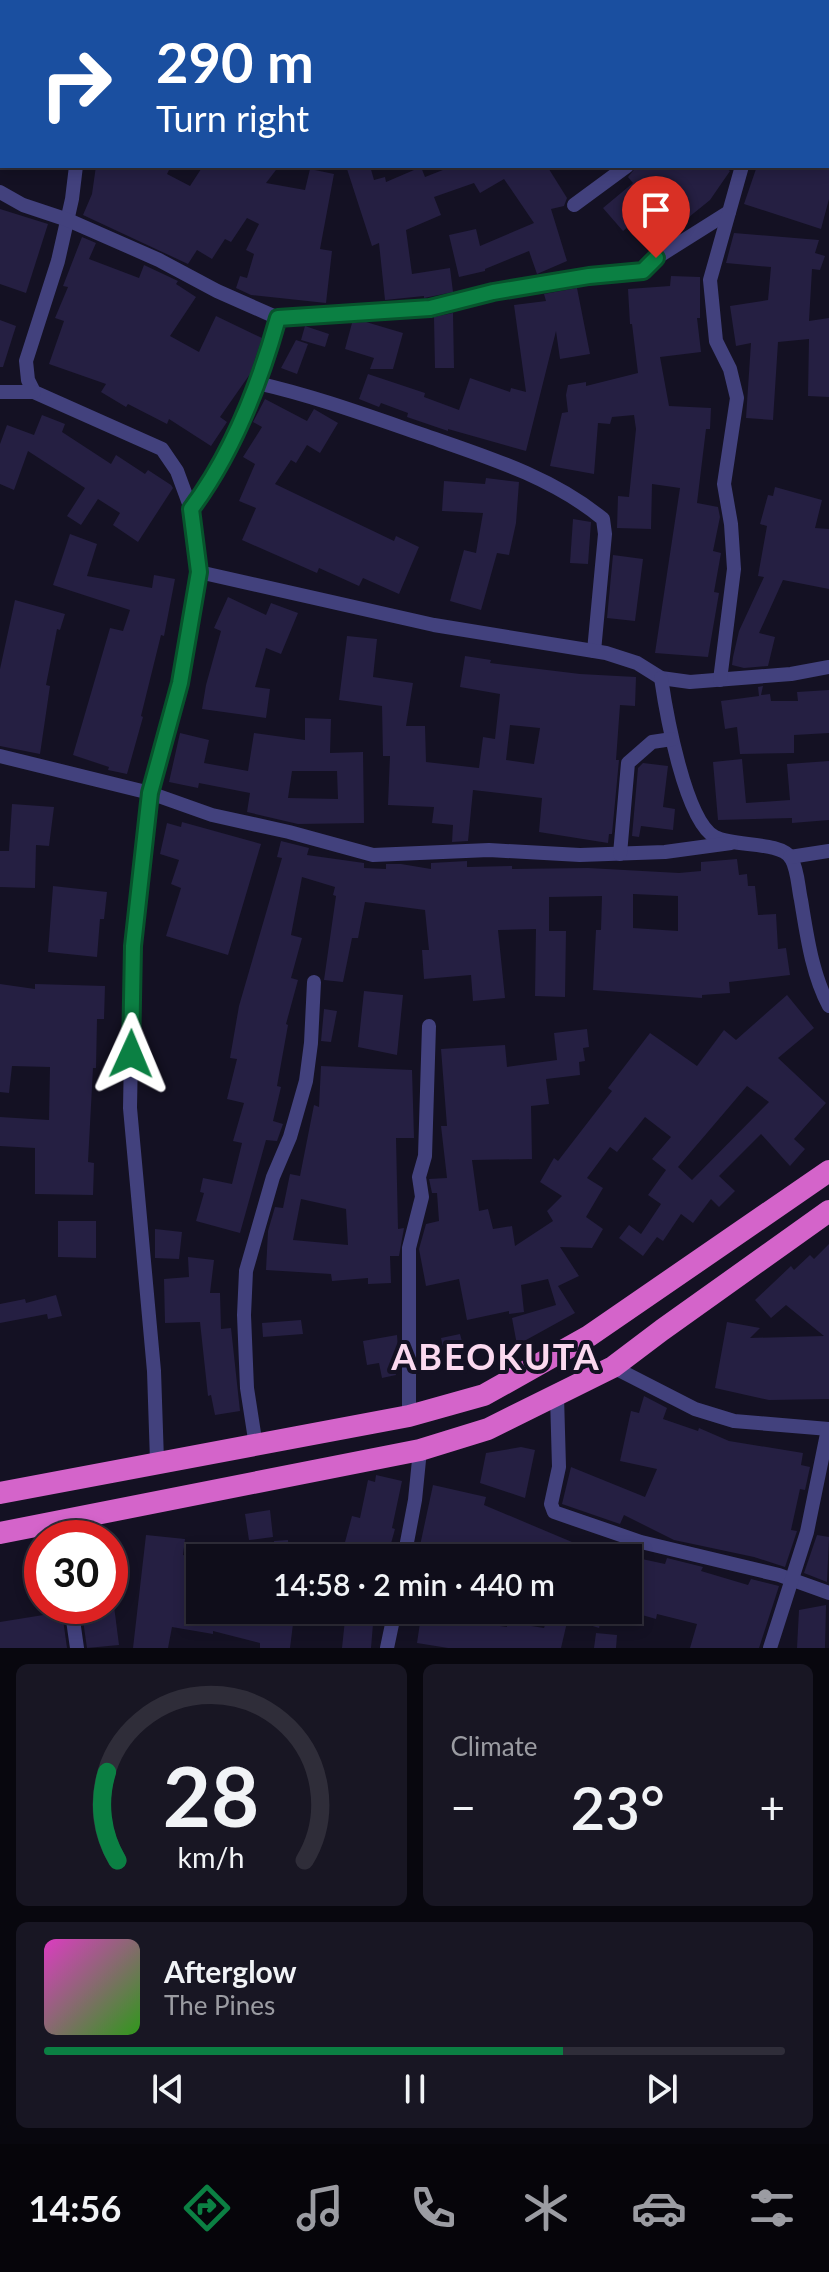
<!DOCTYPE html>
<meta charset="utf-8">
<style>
:root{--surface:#0f0d1a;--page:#181623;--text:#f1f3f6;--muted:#9b9ca2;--line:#2f2d39;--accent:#0b8043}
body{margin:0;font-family:Lato,sans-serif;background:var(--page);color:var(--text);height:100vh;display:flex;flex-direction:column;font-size:30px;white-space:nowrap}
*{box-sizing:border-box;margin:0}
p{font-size:26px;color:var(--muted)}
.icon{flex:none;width:44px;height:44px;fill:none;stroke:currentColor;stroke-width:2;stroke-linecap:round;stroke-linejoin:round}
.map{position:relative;height:1648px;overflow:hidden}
.drawer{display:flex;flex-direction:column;gap:16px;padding:16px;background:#08070e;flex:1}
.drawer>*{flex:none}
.hud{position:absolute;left:0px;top:0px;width:830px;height:168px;box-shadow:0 4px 12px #0003,0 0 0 2px var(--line);background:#1a4fa0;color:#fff;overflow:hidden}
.speed{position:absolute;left:24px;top:1520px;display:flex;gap:16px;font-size:40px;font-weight:700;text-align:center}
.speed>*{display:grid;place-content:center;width:104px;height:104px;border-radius:50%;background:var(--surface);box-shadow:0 4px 12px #0003,0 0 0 2px var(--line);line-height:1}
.speed .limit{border:12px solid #d22;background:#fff;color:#111}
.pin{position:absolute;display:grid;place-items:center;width:68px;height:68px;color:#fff;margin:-82px -34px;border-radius:50% 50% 50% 0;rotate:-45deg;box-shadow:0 0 8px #0007}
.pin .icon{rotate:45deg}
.me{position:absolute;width:88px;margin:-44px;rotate:1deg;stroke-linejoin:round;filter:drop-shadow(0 0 6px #0008)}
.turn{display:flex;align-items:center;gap:28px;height:168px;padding:0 24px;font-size:36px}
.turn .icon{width:104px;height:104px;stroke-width:2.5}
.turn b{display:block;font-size:56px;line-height:68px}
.big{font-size:60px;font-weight:600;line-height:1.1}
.drawer .widget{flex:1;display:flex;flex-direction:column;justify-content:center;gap:12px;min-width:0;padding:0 28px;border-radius:12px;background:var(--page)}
.drawer .dial{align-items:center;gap:0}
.dial svg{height:208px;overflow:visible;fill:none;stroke:var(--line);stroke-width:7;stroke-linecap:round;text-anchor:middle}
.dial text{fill:var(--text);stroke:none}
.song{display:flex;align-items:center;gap:24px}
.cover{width:96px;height:96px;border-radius:12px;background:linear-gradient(135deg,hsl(310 70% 55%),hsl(110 70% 35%))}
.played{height:8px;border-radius:4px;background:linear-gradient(90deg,var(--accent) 70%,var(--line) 70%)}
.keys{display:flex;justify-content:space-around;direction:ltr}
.heat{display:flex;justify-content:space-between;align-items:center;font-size:44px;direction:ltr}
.drawer .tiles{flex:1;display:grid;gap:16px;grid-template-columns:1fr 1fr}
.widget:last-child{grid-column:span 2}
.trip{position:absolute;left:186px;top:1544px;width:456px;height:80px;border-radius:0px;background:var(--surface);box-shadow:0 4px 12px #0003,0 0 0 2px var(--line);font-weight:600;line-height:80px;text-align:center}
.tab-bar{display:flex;height:128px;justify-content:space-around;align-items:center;background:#06050a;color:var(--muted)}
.tab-bar .icon{width:56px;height:56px}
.tab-bar .selected{color:var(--accent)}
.tab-bar b{font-size:36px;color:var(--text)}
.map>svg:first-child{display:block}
</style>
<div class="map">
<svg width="829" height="1648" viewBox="0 0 829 1648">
<rect width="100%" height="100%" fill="#141123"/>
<g fill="#251f42" fill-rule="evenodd">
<polygon points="96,166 171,166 167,174 190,186 203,166 279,166 266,183 305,190 310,169 334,174 320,249 332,251 326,303 251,295 236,288 240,276 247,278 254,254 246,250 259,224 247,218 231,242 225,239 212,259 197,250 188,264 83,215 92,194"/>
<polygon points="346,166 370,166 374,180 385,177 386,182 421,167 425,177 453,166 547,166 567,198 564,206 551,209 567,261 537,274 529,251 485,269 485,271 459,277 449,235 476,229 480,246 534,223 504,179 480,193 474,183 434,197 441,215 406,230 412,274 450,268 453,292 424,298 424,296 385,300 379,243 372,246"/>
<polygon points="637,166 723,166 730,171 710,200 673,230 653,206 623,231 603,208 633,183 628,177"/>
<polygon points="757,166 813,166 829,170 829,199 821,229 744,204"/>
<polygon points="0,209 48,224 26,293 0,284"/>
<polygon points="734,233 819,240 815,253 825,256 820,270 812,269 809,321 829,318 829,397 808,396 809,339 778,342 773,420 746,418 751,343 736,346 730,306 768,300 771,267 726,263"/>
<polygon points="82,237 96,243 89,259 139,278 144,265 178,281 176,284 196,297 170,336 199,352 216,316 262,338 250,374 220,417 227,422 211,446 169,419 167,424 128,404 126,407 101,392 106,384 49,364 64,321 55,318 68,287 63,286"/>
<polygon points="671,276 700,277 700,318 697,318 701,352 660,357 669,406 711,408 710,429 706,429 697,503 718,507 720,517 713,551 721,553 714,592 719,593 708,657 655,653 680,488 652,484 651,529 617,528 618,496 629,497 636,429 634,415 612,417 610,424 598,423 594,474 550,466 562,413 568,412 566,395 568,385 586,382 586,386 638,373 632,324 630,324 628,289 670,286"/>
<polygon points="577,288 590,354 560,359 556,331 526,451 448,429 448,431 407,417 408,413 381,403 379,407 359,399 368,374 425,393 424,397 459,410 470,378 510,392 511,388 526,392 514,305 546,301 544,294"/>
<polygon points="453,313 454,368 435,368 434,317"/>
<polygon points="0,320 16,326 3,367 0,367"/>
<polygon points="366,322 403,333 393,369 370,369 374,358 345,349 352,323"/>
<polygon points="305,326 329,334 325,347 301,340"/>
<polygon points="296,340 308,344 297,374 281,368"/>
<polygon points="265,399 307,421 314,409 338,423 320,453 307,445 296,463 291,460 275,484 394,541 396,536 419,547 399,594 363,578 359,586 319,568 317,573 242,540 256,508 239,501 255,464 243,457 262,427 253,422"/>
<polygon points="42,415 65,424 62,432 111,464 116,455 145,474 148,470 171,485 173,488 138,542 113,525 120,513 98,499 81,525 67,516 85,488 28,451 14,490 0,484 0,444 7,425 34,435"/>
<polygon points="486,478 519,482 516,523 509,555 497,553 481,610 450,601 464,550 476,553 483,513 442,511 444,481 485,484"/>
<polygon points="775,487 822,500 815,528 829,529 829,589 783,580 759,633 775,637 768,666 744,668 732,665 733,657 739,631 764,577 758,576 767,526 760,524 768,495 773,496"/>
<polygon points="573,519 591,522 588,564 570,563"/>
<polygon points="70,534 97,544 87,576 152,588 154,575 175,579 164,636 161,635 141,716 143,717 127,774 108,770 109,767 73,755 110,628 123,631 130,610 53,585"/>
<polygon points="613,555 643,559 635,621 607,618"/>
<polygon points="228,597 266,615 271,603 298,613 281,654 266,648 255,687 270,689 266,718 202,709 206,685 221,631 214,628"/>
<polygon points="15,600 65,614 60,630 57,629 46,685 50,686 40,754 0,746 0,669"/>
<path d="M347,636L377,639L373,677L413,683L406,726H425L426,762L479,768L483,737L495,739L500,694L460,687L465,656L491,660L490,663L580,674L636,677L635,706L620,705L616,760H619L612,834H609L608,843L539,832L542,798L473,790L468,841L452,842L453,825L432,823L434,807L388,805L390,756H383L382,706L339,700ZM510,725L540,728L534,764L506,760Z"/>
<polygon points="763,686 761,695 770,694 771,701 798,701 797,692 829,690 829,733 794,735 794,753 740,754 737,727 725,729 721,701 759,696 758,687"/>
<path d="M305,718L331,719L330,753L363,752L364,823L298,824L247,812L250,793L199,783L198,788L169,782L180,733L209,740L204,763L248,771L254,733L305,740ZM292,771H337L338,799L288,798Z"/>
<polygon points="742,759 746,803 790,800 787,764 829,761 829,820 792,823 792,818 718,820 713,762"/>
<polygon points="643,763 668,766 663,807 675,809 673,830 641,826 639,837 632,836 638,768"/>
<polygon points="12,804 54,807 49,846 36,845 35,888 0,887 0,851 9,851"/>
<polygon points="182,822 261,844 228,955 166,936 181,888 171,884 179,860 160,854 167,823 181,827"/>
<path d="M281,841L309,848L307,855L364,863V868L386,869V864H401L431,869V863L467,861V867L512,866V869L588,868L679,873L701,871V862L737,859L739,875L747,874L748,886H755L758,915L776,914L778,949L786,948L790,975L729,982L730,993L702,995V998L593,990L596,930H601L602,896L549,897V931H566L565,997L535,996L536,929L498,930L505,998L473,1001L471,975L424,979L422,950H429L425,910L365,902L358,938H352L343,982L324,980L336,896L333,895L335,887L302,877L291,935L302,938L291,978L298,980L286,1024L288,1025L277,1086L281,1087L273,1121L283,1124L277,1141L266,1140L240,1233L196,1221L204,1193L200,1192L203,1178L232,1184L242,1143L233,1141L244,1103L227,1099L237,1059L230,1058L239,1006L282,858L277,857ZM633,894L678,896V931L633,928Z"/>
<polygon points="53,886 107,892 104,919 100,919 97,957 48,952"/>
<polygon points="0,984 35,989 35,984 105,986 104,1019 97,1019 96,1068 93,1068 88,1162 94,1163 93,1195 35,1194 35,1148 0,1146 0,1117 49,1120 50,1067 12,1066 9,1093 0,1092"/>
<polygon points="364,991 403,995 397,1055 358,1047"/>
<path d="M787,995L814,1028L778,1058L826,1103L794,1139L805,1149L790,1166L761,1134L719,1176L735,1191L719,1207L711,1199L693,1223L681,1214L663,1241L657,1237L643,1256L619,1238L629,1225L641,1234L661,1204L648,1195L666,1170L652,1159L671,1137L645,1117L617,1152L610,1147L587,1178L603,1188L586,1217L603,1229L592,1248L560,1247L579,1276L558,1286L575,1313L517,1345L512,1318L556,1305L548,1279L521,1285L524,1312L509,1314V1311L467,1320L459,1279L426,1286L419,1249L426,1224L439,1221L437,1193H432L429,1179L447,1178L441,1126H447L441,1049L505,1045L507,1067L557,1060L554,1033L587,1029L589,1047L583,1048L585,1061L579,1062L580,1075L546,1079L549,1104L531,1106L532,1159L472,1160L479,1211L488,1209L493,1229L512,1226L515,1246L553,1221L547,1211L562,1196L540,1182L554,1158L558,1161L612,1091L608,1088L650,1033L697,1066L724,1030L736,1040ZM747,1086L769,1102L692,1180L678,1167Z"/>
<polygon points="324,1009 337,1011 331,1042 321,1041"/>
<path d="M321,1066L412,1070L414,1138H396L398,1229L404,1228L399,1256H390L391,1283L368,1284V1278L332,1281L331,1274L266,1270L268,1231L275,1207L283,1208L290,1174L300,1176L314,1105L319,1107ZM301,1199L346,1209L348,1245L293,1240Z"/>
<polygon points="58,1221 96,1221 96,1258 58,1257"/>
<polygon points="155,1229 182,1232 179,1259 155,1258"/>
<polygon points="829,1244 829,1399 769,1400 715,1388 727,1322 760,1328 750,1338 824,1336 786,1305 771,1318 755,1300 791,1266 794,1270 810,1255 814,1259"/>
<polygon points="188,1257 214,1260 210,1293 220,1293 221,1329 231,1328 240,1411 215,1415 211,1395 208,1396 200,1322 165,1323 164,1279 189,1277"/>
<polygon points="56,1295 62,1316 48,1319 47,1314 0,1323 0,1304 25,1299 26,1303"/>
<polygon points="301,1320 303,1334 263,1337 262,1323"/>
<polygon points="460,1334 466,1357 446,1361 441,1338"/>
<polygon points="397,1335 399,1365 394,1366 396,1375 382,1378 379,1363 367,1365 363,1341"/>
<polygon points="644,1396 667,1408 663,1419 698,1431 699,1428 729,1441 803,1453 801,1465 810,1467 805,1490 800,1489 791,1530 797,1531 785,1567 754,1557 674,1540 624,1515 620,1524 562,1504 571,1467 645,1497 657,1469 620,1461 631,1411 639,1413"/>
<polygon points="521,1447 535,1450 525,1498 480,1483 486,1453"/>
<polygon points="376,1475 402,1481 392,1528 395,1529 387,1558 344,1546 352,1516 360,1518 368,1480 375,1482"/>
<polygon points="433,1485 486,1497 484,1505 610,1558 434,1558 418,1555"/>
<polygon points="270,1510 273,1537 249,1540 245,1514"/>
<polygon points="146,1535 185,1539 183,1555 200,1559 200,1610 261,1610 262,1621 293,1624 290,1648 260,1648 260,1643 213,1631 213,1634 172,1627 168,1648 133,1648"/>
<polygon points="817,1535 829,1537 827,1582 804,1573"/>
<polygon points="288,1540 289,1558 276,1558 274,1541"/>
<polygon points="628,1556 665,1564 667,1558 703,1567 701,1571 748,1585 751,1579 779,1586 759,1648 690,1648 697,1624 657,1614 656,1619 628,1611"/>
<polygon points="826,1605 825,1648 797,1648 799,1610"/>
<polygon points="81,1606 114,1606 119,1645 87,1648"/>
<polygon points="346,1610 374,1612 371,1648 342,1648"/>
<polygon points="451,1610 473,1610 472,1622 507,1627 507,1622 544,1628 550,1610 604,1610 599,1628 568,1618 561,1648 448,1648 417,1643 421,1616 450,1620"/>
<polygon points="62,1612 67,1648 0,1648 0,1622"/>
<polygon points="596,1633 617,1635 616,1648 594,1648"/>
</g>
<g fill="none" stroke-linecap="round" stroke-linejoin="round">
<g stroke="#42417d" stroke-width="14">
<polyline points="116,0 120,2"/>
<polyline points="495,0 497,2"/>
<polyline points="607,0 610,2"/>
<polyline points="92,2 92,0"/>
<polyline points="557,2 560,0"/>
<polyline points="657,2 659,0"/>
<polyline points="828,153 829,153"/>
<polyline points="76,166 72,199 58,261 26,361 28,380 34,392 162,449 177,471 191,509 199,572 180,683 150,793 133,946 130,1108 154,1371 157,1461"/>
<polyline points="0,192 23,205 68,220 159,260 217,291 278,318 430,308 493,292 589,276 643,271 656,258 729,212"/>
<polyline points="574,205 627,166"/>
<path d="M257,383C314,396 366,415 421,434C484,456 551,476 603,519L605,534L594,651"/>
<polyline points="0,392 34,392"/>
<path d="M191,509C233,453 259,386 278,318"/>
<polyline points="199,572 434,625 606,653 637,663 661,678 690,682 791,674 829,667"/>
<path d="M661,678C666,712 685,821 715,837C734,847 780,841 791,858C798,870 798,887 801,900C807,936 812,974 829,1006"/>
<polyline points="720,680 734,569 731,524 724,484 737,398 730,369 716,341 710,280 742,166"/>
<polyline points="0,756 150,793 212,815 289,832 373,855 489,850 580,855 665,852 731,843"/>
<polyline points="620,854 628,763 652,742 672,739"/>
<polyline points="790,857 829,851"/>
<polyline points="613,1367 695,1409 734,1421 829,1429"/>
<polyline points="557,1396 559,1467 551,1504 554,1512 641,1542 779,1575 829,1593"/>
<polyline points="409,1416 409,1248 422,1197 419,1177 425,1156 429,1026"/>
<polyline points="256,1446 247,1388 244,1315 246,1271 273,1177 290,1137 306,1081 311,1043 314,982"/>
<polyline points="62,1521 64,1538"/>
<polyline points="404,1558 415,1500 420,1450"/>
<polyline points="71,1606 77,1648"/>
<polyline points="387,1648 395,1610"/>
<polyline points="770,1648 807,1532 828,1429"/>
</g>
<g stroke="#d464ca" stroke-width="22">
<polyline points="0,1493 409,1416 484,1395 589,1336 829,1171"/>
<polyline points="0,1533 420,1450 488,1429 613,1367 662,1330 829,1211"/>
</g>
</g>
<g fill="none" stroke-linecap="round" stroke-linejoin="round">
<defs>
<path id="route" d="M131,1054L133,946L150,793L180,683L199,572L191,509C233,453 259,386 278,318L430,308L493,292L589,276L643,271L656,258"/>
</defs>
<use href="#route" stroke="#07532c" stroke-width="20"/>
<use href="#route" stroke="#0b8043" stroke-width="14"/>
</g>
<g text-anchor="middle" stroke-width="8" stroke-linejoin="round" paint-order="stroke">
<g font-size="36" font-weight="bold" letter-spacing="2" fill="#fbd9ef" stroke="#141123">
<text x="496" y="1370">ABEOKUTA</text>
</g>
</g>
</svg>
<div class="speed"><div class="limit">30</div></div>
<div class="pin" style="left:656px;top:258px;background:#d93025"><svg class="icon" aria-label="arrive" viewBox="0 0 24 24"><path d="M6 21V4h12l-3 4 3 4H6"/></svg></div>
<svg class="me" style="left:131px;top:1054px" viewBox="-20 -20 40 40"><path d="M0-17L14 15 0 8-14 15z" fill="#0b8043" stroke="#fff" stroke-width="4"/></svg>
<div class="trip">14:58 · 2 min · 440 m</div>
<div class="hud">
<div class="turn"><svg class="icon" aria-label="right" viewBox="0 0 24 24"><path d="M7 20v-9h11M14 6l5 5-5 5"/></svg><div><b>290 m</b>Turn right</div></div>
</div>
</div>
<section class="drawer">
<div class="tiles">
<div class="widget dial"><svg viewBox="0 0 100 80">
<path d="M14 69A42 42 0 1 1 86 69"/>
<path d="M14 69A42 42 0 0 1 10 35" stroke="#0b8043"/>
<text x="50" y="56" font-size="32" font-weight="700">28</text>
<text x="50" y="72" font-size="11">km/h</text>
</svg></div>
<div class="widget"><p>Climate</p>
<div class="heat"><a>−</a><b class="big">23°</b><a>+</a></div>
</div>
<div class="widget">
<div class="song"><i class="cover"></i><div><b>Afterglow</b><p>The Pines</p></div></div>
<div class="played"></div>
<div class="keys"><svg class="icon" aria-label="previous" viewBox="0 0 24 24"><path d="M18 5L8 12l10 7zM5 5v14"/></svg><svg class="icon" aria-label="pause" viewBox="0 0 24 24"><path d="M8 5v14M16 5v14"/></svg><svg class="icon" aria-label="next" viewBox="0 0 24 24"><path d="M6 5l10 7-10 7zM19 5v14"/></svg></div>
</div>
</div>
</section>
<nav class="tab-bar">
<b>14:56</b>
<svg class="icon selected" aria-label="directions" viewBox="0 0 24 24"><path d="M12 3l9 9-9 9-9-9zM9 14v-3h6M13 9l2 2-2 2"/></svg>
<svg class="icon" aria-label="music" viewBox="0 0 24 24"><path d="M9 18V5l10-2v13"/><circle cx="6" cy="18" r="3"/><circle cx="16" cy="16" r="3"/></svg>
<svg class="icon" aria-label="phone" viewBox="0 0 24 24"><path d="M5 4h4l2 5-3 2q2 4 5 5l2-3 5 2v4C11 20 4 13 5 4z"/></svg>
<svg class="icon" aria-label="climate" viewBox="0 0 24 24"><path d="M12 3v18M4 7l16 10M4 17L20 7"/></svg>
<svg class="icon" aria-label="car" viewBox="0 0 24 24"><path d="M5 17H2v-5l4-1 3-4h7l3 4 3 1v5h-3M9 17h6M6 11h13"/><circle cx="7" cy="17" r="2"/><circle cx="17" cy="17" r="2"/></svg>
<svg class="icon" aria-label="filters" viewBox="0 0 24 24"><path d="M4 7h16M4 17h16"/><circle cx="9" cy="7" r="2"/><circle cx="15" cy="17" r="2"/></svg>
</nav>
